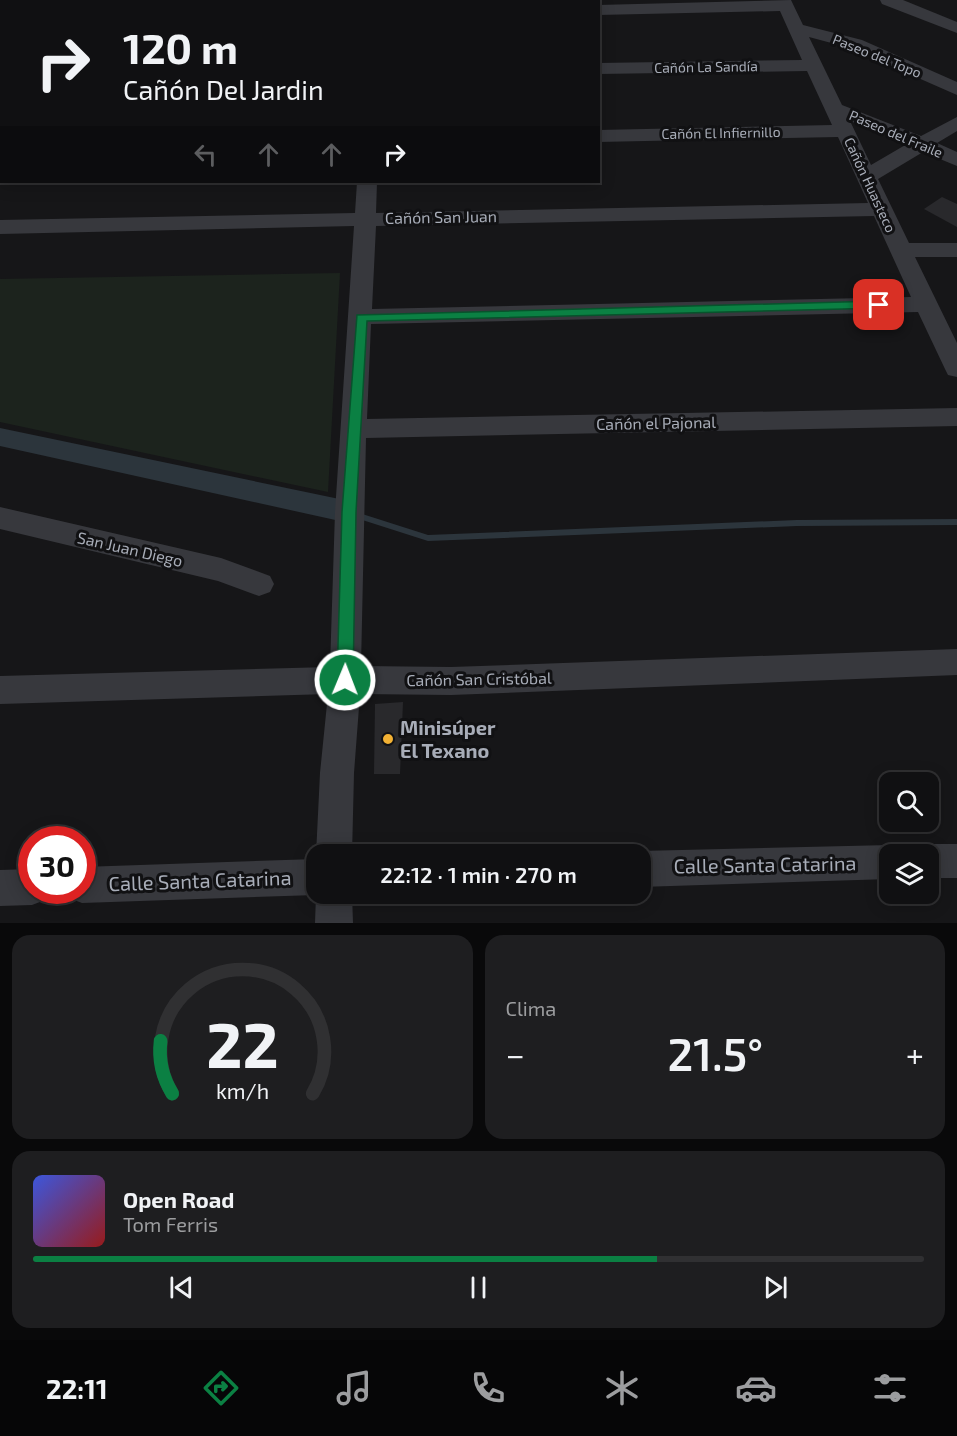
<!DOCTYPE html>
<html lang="es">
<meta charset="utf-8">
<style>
:root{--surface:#101012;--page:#1e1e20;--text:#f1f3f6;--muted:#9c9d9f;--line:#303032;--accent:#0b8043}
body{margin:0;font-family:"Exo 2",sans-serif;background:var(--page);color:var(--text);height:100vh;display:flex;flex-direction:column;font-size:22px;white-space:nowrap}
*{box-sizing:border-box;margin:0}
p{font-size:20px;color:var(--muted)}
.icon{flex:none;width:33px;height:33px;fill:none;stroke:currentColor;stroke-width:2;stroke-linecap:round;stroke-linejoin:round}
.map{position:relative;height:923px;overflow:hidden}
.details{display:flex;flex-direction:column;gap:12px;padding:12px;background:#09090a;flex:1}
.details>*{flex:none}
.top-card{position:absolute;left:0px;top:0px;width:600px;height:183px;box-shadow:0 3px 15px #0003,0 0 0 2px var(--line);background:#101012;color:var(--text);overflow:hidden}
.buttons{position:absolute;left:879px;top:772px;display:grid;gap:12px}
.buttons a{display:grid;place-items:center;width:60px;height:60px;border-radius:12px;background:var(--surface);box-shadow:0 3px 15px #0003,0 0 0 2px var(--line);font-size:30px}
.speed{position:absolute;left:18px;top:826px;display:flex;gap:12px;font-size:30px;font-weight:700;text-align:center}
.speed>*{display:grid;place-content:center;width:78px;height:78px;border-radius:50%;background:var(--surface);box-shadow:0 3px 15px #0003,0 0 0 2px var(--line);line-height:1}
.speed .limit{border:9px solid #d22;background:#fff;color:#111}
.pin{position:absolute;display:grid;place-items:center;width:51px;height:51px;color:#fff;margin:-26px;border-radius:12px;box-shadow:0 3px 9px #0006}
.me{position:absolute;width:66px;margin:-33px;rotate:1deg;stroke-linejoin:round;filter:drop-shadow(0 0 4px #0008)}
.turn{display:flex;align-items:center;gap:21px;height:126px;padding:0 24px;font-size:27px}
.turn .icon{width:78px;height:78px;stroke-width:2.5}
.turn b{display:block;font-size:42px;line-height:51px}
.lanes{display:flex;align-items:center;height:57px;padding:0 24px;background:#0003;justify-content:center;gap:30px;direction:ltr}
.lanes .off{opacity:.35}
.big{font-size:45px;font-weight:600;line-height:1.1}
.details .widget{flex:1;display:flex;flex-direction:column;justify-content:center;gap:9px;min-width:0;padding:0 21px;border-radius:18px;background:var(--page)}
.details .dial{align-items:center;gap:0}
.dial svg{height:156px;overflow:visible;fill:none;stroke:var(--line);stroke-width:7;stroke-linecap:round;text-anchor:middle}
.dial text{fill:var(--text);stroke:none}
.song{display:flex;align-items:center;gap:18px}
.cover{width:72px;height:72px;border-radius:9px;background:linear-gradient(135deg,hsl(230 70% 55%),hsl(0 70% 35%))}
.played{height:6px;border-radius:3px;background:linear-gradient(90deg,var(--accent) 70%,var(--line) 70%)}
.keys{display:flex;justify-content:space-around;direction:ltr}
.heat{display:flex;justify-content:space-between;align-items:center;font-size:33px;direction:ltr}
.details .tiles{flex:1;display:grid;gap:12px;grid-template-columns:1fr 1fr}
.widget:last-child{grid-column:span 2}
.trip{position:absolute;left:306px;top:844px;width:345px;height:60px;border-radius:18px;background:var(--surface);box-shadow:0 3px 15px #0003,0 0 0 2px var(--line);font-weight:600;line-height:60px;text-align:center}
.tab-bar{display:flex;height:96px;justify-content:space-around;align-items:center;background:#060607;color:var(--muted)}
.tab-bar .icon{width:42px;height:42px}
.tab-bar .active{color:var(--accent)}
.tab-bar b{font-size:27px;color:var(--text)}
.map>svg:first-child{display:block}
</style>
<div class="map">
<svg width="957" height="923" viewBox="0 0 957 923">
<rect width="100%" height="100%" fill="#161618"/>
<polygon fill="#1c231d" points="340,273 328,492 0,422 0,279"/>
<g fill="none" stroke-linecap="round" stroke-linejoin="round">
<polygon fill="#2c353c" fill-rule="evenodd" points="356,512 428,535 797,520 957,519 957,525 797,526 428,541 353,517 352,515 353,513"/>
<polygon fill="#2c353c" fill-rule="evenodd" points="0,428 349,501 359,504 363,512 359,520 349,523 0,446"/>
</g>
<g fill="#29292c">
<polygon points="942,197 957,204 957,227 924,209"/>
<polygon points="403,702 400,774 374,774 375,704"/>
</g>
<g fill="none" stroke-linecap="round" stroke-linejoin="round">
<g fill="#37383d" fill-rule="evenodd">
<rect x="371" y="0" width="16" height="2"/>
<path d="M791,0L803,25L862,40L957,82V95L850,48L809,37L842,105L921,136L957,117V131L937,143L957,152V166L923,152L878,179L909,243H957V257H915L957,343V377L948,375L945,369L918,312L371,324L367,419L957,408V426L366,438L361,666L451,667L957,649V675L451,695L360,694L354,773L352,855H316L320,773L328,694L0,704V676L330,667L335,512L354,226L0,234V220L355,213L357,182H377L376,213L868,203L838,137L598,142V130L832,125L807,71L598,74V63L802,60L780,11L598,15V5ZM850,121L907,144L871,165ZM874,216L911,297L372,309L376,226Z"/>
<polygon points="880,0 903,0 957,22 957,33 882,4"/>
<rect x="0" y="12" width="2" height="10"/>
<rect x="0" y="72" width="2" height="12"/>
<rect x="0" y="140" width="2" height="12"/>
<polygon points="0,507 221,558 270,576 274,584 270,592 259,596 218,581 0,529"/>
<polygon points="928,844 957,844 957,878 928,878 928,855 913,855 915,849"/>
<polygon points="890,845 903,850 905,855 890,855 890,879 640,887 640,855 631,855 640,851"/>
<polygon points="316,859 316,894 352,894 353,923 315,923 316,895 82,903 69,898 66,891 82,891 82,867"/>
<polygon points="32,869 32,891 49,891 45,900 32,905 0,906 0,870"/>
</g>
</g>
<polygon fill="#0b8043" stroke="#07532c" stroke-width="1.5" points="879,301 883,302 883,308 367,321 356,512 353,680 351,685 345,687 339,685 337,680 342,512 357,315"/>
<circle fill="#f2b134" stroke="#111113" stroke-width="2" cx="388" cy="739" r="6"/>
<g text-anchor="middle" stroke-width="6" stroke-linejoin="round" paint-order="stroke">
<g font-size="14" fill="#a8adb8" stroke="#111113">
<text transform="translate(877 56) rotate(22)" y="5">Paseo del Topo</text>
<text transform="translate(706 67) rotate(-1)" y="5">Cañón La Sandía</text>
<text transform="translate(721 133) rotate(-1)" y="5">Cañón El Infiernillo</text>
<text transform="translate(896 134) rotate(23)" y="5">Paseo del Fraile</text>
<text transform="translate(870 185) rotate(65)" y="5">Cañón Huasteco</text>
</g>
<g font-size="16" fill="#a8adb8" stroke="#111113">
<text transform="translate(441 217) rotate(-1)" y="6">Cañón San Juan</text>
<text transform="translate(656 423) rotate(-1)" y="6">Cañón el Pajonal</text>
<text transform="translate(130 549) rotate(13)" y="6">San Juan Diego</text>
<text transform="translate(479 679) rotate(-1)" y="6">Cañón San Cristóbal</text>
</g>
<g font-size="20" font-weight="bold" fill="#a8adb8" stroke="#111113" text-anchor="start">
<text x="400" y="735">Minisúper<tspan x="400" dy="23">El Texano</tspan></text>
</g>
<g font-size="20" fill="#a8adb8" stroke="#111113">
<text transform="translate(765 865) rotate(-1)" y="7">Calle Santa Catarina</text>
<text transform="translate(200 881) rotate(-2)" y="7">Calle Santa Catarina</text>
</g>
</g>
</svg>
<div class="buttons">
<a><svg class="icon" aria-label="search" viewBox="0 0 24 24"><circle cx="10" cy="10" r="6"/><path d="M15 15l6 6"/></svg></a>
<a><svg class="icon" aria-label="layers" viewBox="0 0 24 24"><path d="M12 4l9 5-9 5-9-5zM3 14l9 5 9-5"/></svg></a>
</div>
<div class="speed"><div class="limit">30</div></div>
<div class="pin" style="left:879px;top:305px;background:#d93025"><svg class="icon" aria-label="arrive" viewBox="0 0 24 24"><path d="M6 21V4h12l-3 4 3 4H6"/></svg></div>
<svg class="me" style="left:345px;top:680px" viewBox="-20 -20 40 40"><circle r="17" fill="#0b8043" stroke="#fff" stroke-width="3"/><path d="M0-11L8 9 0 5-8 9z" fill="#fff"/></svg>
<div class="trip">22:12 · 1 min · 270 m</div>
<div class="top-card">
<div class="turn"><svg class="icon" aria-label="right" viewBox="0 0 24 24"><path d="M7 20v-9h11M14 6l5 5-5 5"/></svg><div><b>120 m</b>Cañón Del Jardin</div></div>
<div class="lanes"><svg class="icon off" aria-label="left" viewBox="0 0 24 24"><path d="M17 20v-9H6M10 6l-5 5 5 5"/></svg><svg class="icon off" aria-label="ahead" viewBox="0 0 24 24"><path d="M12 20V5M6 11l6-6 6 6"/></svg><svg class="icon off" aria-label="ahead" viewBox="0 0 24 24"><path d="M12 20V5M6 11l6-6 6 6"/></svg><svg class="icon" aria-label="right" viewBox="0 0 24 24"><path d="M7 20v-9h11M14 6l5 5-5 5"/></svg></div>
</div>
</div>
<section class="details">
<div class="tiles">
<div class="widget dial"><svg viewBox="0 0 100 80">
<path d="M14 69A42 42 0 1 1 86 69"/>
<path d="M14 69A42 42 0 0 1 8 42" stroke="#0b8043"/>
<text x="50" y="56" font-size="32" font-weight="700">22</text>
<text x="50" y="72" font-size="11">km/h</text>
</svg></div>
<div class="widget"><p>Clima</p>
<div class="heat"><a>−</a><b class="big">21.5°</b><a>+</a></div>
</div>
<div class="widget">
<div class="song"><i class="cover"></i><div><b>Open Road</b><p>Tom Ferris</p></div></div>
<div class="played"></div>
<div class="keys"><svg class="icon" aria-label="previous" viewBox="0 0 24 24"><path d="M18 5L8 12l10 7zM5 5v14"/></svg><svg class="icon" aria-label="pause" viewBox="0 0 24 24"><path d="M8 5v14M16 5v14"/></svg><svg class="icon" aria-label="next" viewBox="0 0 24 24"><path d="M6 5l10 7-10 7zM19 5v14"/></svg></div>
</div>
</div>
</section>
<nav class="tab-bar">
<b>22:11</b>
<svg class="icon active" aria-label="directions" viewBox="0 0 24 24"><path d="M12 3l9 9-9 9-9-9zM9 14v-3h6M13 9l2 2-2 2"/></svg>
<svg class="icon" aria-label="music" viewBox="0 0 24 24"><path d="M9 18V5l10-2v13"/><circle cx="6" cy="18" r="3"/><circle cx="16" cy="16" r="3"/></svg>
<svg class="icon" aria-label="phone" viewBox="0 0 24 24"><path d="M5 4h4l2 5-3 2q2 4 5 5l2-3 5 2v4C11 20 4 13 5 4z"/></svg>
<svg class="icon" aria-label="climate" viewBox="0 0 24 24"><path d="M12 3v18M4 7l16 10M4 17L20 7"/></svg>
<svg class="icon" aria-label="car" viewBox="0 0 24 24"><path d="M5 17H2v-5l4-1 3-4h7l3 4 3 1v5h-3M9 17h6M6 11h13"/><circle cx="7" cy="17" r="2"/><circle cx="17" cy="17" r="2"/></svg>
<svg class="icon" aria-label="filters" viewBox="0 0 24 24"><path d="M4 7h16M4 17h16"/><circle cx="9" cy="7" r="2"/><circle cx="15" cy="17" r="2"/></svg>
</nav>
